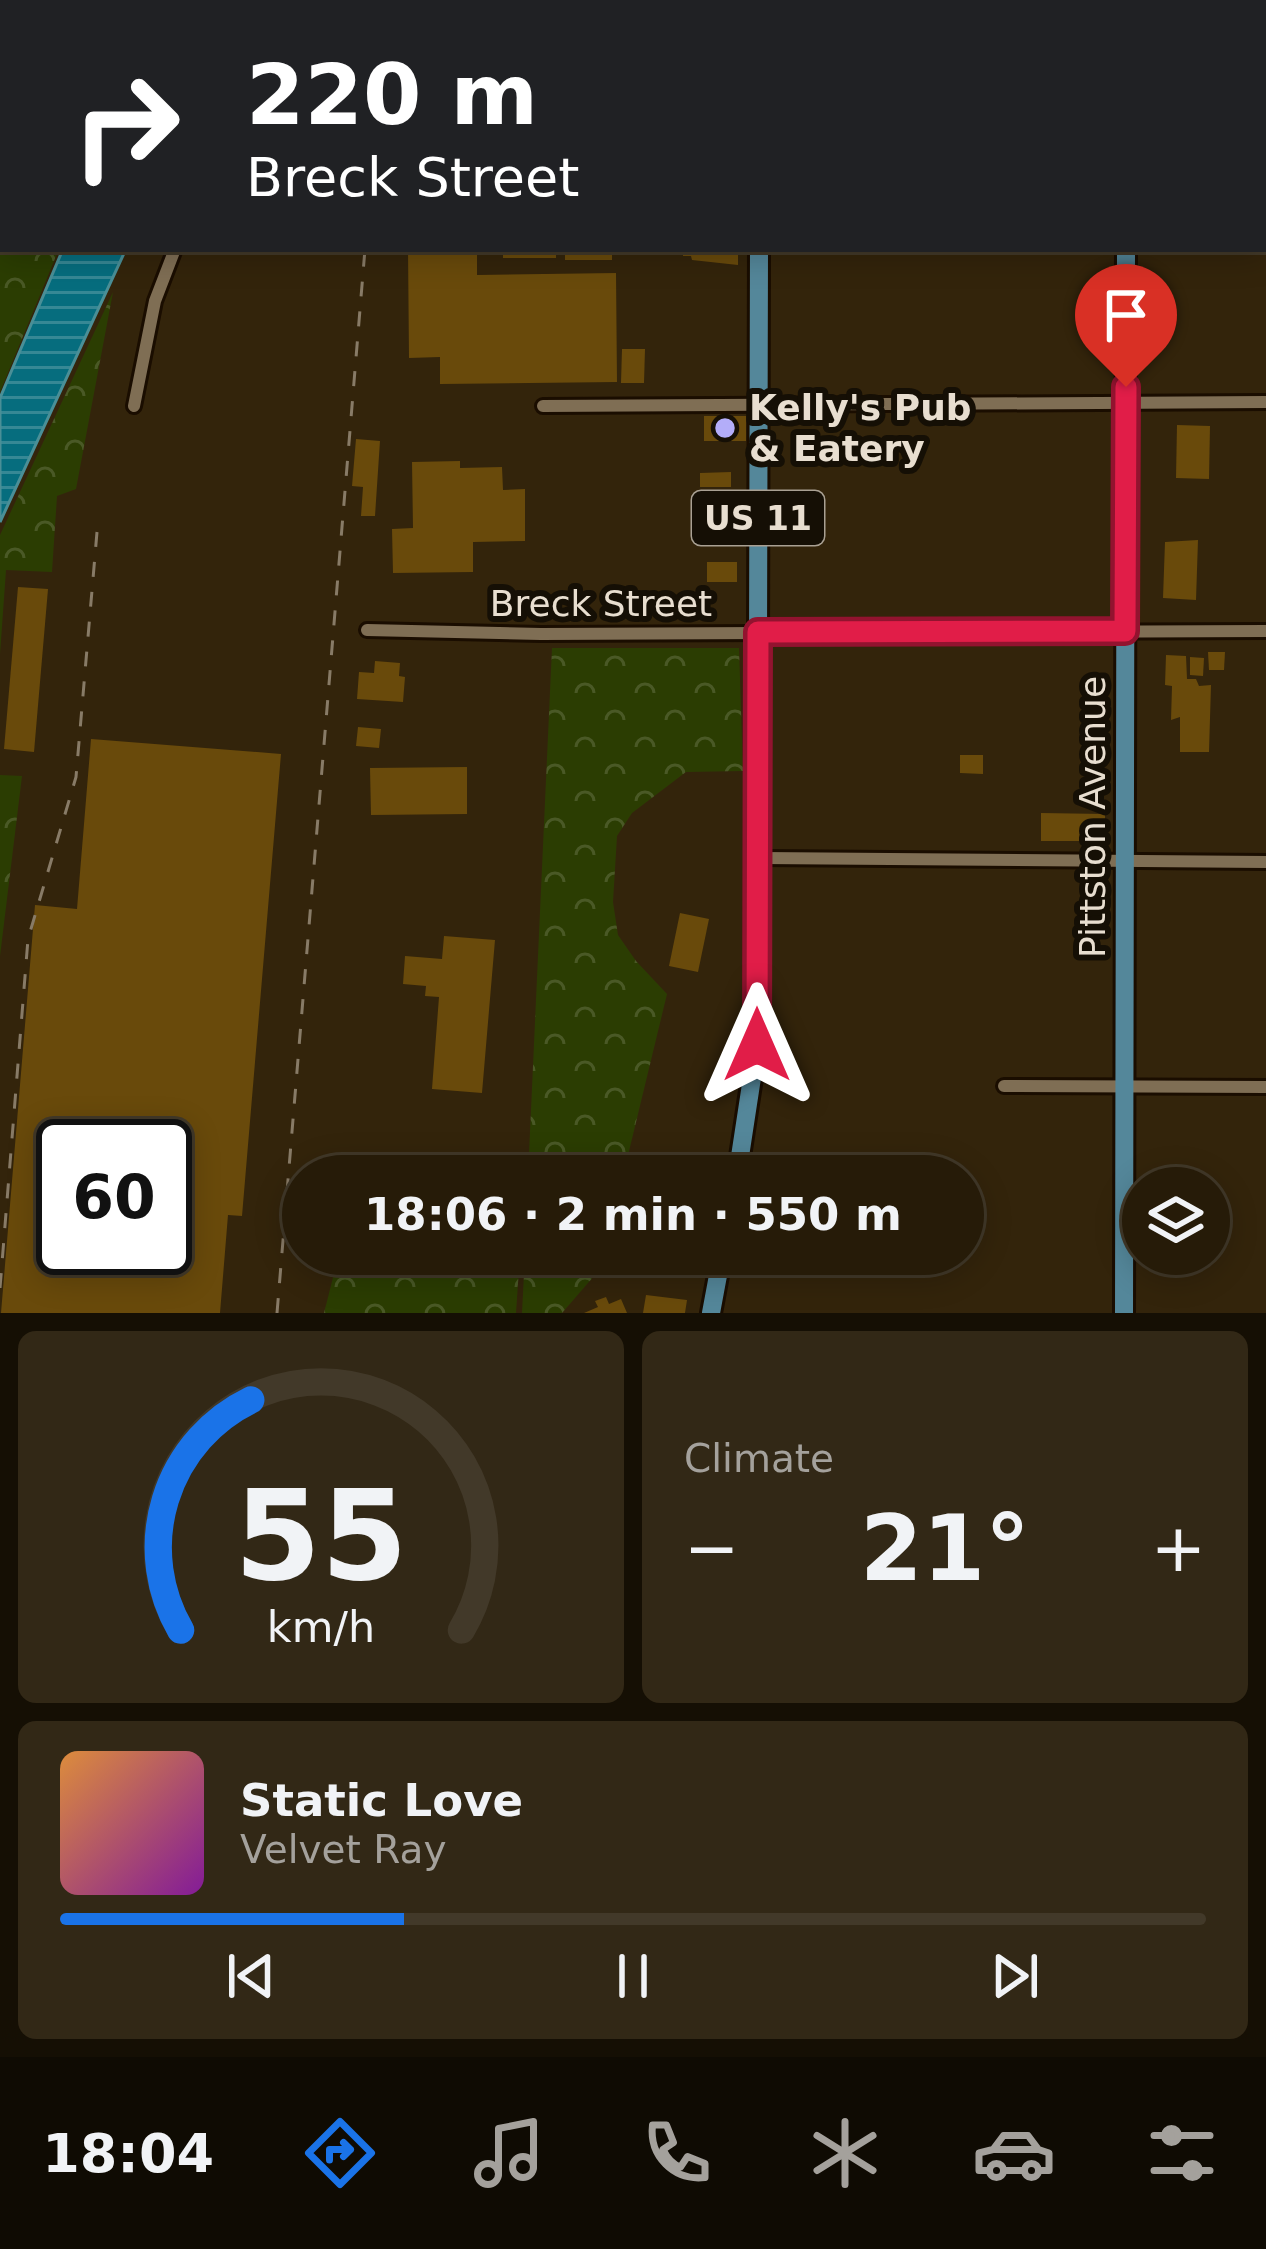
<!DOCTYPE html>
<meta charset="utf-8">
<style>
:root{--surface:#261b08;--page:#322816;--text:#f1f3f6;--muted:#a4a19c;--line:#423929;--accent:#1a73e8}
body{margin:0;font-family:"DejaVu Sans",sans-serif;background:var(--page);color:var(--text);height:100vh;display:flex;flex-direction:column;font-size:45px;white-space:nowrap}
*{box-sizing:border-box;margin:0}
p{font-size:39px;color:var(--muted)}
.icon{flex:none;width:66px;height:66px;fill:none;stroke:currentColor;stroke-width:2;stroke-linecap:round;stroke-linejoin:round}
.map{position:relative;height:1313px;overflow:hidden}
.sheet{display:flex;flex-direction:column;gap:18px;padding:18px;background:#150f04;flex:1}
.sheet>*{flex:none}
.top-card{position:absolute;left:0px;top:0px;width:1266px;height:252px;box-shadow:0 6px 30px #0003,0 0 0 3px var(--line);background:#202124;color:#fff;overflow:hidden}
.fabs{position:absolute;left:1122px;top:1167px;display:grid;gap:24px}
.fabs a{display:grid;place-items:center;width:108px;height:108px;border-radius:50%;background:var(--surface);box-shadow:0 6px 30px #0003,0 0 0 3px var(--line);font-size:60px}
.speed{position:absolute;left:36px;top:1119px;display:flex;gap:24px;font-size:60px;font-weight:700;text-align:center}
.speed>*{display:grid;place-content:center;width:156px;height:156px;border-radius:50%;background:var(--surface);box-shadow:0 6px 30px #0003,0 0 0 3px var(--line);line-height:1}
.speed .limit{border:6px solid #111;border-radius:18px;background:#fff;color:#111}
.pin{position:absolute;display:grid;place-items:center;width:102px;height:102px;color:#fff;margin:-123px -51px;border-radius:50% 50% 50% 0;rotate:-45deg;box-shadow:0 0 12px #0007}
.pin .icon{rotate:45deg}
.me{position:absolute;width:132px;margin:-66px;rotate:0deg;stroke-linejoin:round;filter:drop-shadow(0 0 9px #0008)}
.turn{display:flex;align-items:center;gap:42px;height:252px;padding:0 48px;font-size:54px}
.turn .icon{width:156px;height:156px;stroke-width:2.5}
.turn b{display:block;font-size:84px;line-height:102px}
.big{font-size:90px;font-weight:700;line-height:1.1}
.sheet .tile{flex:1;display:flex;flex-direction:column;justify-content:center;gap:18px;min-width:0;padding:0 42px;border-radius:18px;background:var(--page)}
.sheet .dial{align-items:center;gap:0}
.dial svg{height:312px;overflow:visible;fill:none;stroke:var(--line);stroke-width:7;stroke-linecap:round;text-anchor:middle}
.dial text{fill:var(--text);stroke:none}
.song{display:flex;align-items:center;gap:36px}
.cover{width:144px;height:144px;border-radius:18px;background:linear-gradient(135deg,hsl(30 70% 55%),hsl(290 70% 35%))}
.played{height:12px;border-radius:6px;background:linear-gradient(90deg,var(--accent) 30%,var(--line) 30%)}
.keys{display:flex;justify-content:space-around;direction:ltr}
.heat{display:flex;justify-content:space-between;align-items:center;font-size:66px;direction:ltr}
.sheet .tiles{flex:1;display:grid;gap:18px;grid-template-columns:1fr 1fr}
.tile:last-child{grid-column:span 2}
.trip{position:absolute;left:282px;top:1155px;width:702px;height:120px;border-radius:60px;background:var(--surface);box-shadow:0 6px 30px #0003,0 0 0 3px var(--line);font-weight:700;line-height:120px;text-align:center}
.dock{display:flex;height:192px;justify-content:space-around;align-items:center;background:#0f0b03;color:var(--muted)}
.dock .icon{width:84px;height:84px}
.dock .on{color:var(--accent)}
.dock b{font-size:54px;color:var(--text)}
.map>svg:first-child{display:block}
</style>
<div class="map">
<svg width="1266" height="1313" viewBox="0 0 1266 1313">
<defs>
<pattern id="forest-crowns" width="20" height="18" patternUnits="userSpaceOnUse" patternTransform="scale(3)"><rect width="20" height="18" fill="#2b3d02"/><path d="M2 6a3 3 0 1 1 6 0M12 15a3 3 0 1 1 6 0" fill="none" stroke="#4a5926"/></pattern>
<pattern id="water-rules" width="6" height="5" patternUnits="userSpaceOnUse" patternTransform="scale(3)"><rect width="6" height="5" fill="#066d7e"/><path d="M0 2.5h6" fill="none" stroke="#368895"/></pattern>
</defs>
<rect width="100%" height="100%" fill="#33240b"/>
<g fill="url(#forest-crowns)">
<polygon points="0,14 3,14 3,249 59,249 0,392"/>
<polygon points="113,292 76,489 57,496 52,572 6,570 0,654 0,535"/>
<polygon points="552,648 739,648 743,771 686,772 632,813 617,836 613,902 618,935 636,961 667,994 623,1176 528,1176"/>
<polygon points="0,775 22,776 0,956"/>
<polygon points="339,1254 520,1254 516,1313 324,1313"/>
<polygon points="525,1254 604,1254 601,1268 562,1313 522,1313"/>
</g>
<polygon fill="url(#water-rules)" stroke="#4a8f97" stroke-width="3" points="63,249 126,249 0,522 0,398"/>
<g fill="#694a0b" fill-rule="evenodd">
<polygon points="408,249 477,249 477,275 616,273 617,382 440,384 440,357 409,358"/>
<rect x="503" y="249" width="53" height="9"/>
<rect x="565" y="249" width="47" height="11"/>
<polygon points="683,249 738,249 738,265 692,260 691,256 683,256"/>
<polygon points="622,349 645,349 644,383 621,383"/>
<rect x="704" y="416" width="42" height="25"/>
<polygon points="1177,425 1210,426 1209,479 1176,478"/>
<polygon points="356,439 380,441 375,516 361,516 363,487 352,486"/>
<polygon points="460,461 460,468 502,467 503,490 525,489 525,541 473,542 473,572 393,573 392,529 413,528 412,462"/>
<polygon points="731,472 731,487 700,487 700,473"/>
<polygon points="712,495 736,496 735,513 712,513"/>
<polygon points="1198,540 1196,600 1163,598 1165,542"/>
<rect x="707" y="562" width="30" height="20"/>
<polygon points="18,587 48,589 34,752 4,749"/>
<polygon points="1208,652 1225,652 1224,670 1209,670"/>
<polygon points="1166,655 1186,656 1187,679 1196,679 1199,686 1211,685 1209,752 1180,752 1180,717 1171,720 1172,686 1165,685"/>
<polygon points="1190,657 1204,658 1203,676 1190,675"/>
<polygon points="375,661 400,663 399,676 405,677 403,702 357,699 359,672 374,673"/>
<polygon points="358,727 381,729 379,748 356,746"/>
<path d="M91,739L281,754L242,1216L228,1215L220,1313H1L35,905L77,909ZM63,1146H165V1248H63Z"/>
<polygon points="960,755 983,755 983,774 960,773"/>
<polygon points="467,767 467,814 371,815 370,768"/>
<polygon points="1041,813 1105,814 1105,841 1041,841"/>
<polygon points="680,913 709,919 698,972 669,966"/>
<polygon points="444,936 495,940 482,1093 432,1089 439,997 425,996 426,986 403,984 405,956 442,959"/>
<polygon points="646,1295 687,1300 685,1313 643,1313"/>
<polygon points="606,1297 609,1304 621,1299 627,1313 584,1313 598,1307 595,1301"/>
</g>
<g fill="none" stroke-linecap="round" stroke-linejoin="round">
<defs>
<g id="street">
<polyline points="297,3 299,0"/>
<polyline points="1263,167 1266,167"/>
<polyline points="134,406 155,301 175,249"/>
<polyline points="543,406 1266,402"/>
<polyline points="367,630 541,634 1266,631"/>
<polyline points="758,858 1266,862"/>
<polyline points="1004,1086 1266,1087"/>
</g>
<g id="primary">
<polyline points="1126,0 1126,3"/>
<polyline points="764,3 764,0"/>
<polyline points="737,1176 757,1045 759,249"/>
<polyline points="711,1313 722,1254"/>
<polyline points="1124,1313 1126,249"/>
</g>
</defs>
<use href="#street" stroke="#1a0d00" stroke-width="18"/>
<use href="#primary" stroke="#1a0d00" stroke-width="24"/>
<use href="#street" stroke="#7f6e54" stroke-width="12"/>
<use href="#primary" stroke="#54879a" stroke-width="18"/>
<g stroke="#887b67" stroke-width="3" stroke-dasharray="15 15" stroke-linecap="butt">
<polyline points="392,3 393,0"/>
<polyline points="0,1288 28,939 76,777 97,532"/>
<polyline points="277,1313 365,249"/>
</g>
</g>
<g fill="none" stroke-linecap="round" stroke-linejoin="round">
<defs>
<polyline id="route" points="757,1045 758,632 1125,631 1126,387"/>
</defs>
<use href="#route" stroke="#92132f" stroke-width="30"/>
<use href="#route" stroke="#e11d48" stroke-width="21"/>
</g>
<circle fill="#b3adf9" stroke="#150f05" stroke-width="4.5" cx="725" cy="428" r="12"/>
<g text-anchor="middle" stroke-width="12" stroke-linejoin="round" paint-order="stroke">
<rect fill="#150f05" stroke="#a9a093" stroke-width="3" x="692" y="491" width="132" height="54" rx="9"/>
<g font-size="33" font-weight="bold" fill="#e8ded0">
<text x="758" y="530">US 11</text>
</g>
<g font-size="36" font-weight="bold" fill="#e8ded0" stroke="#150f05" text-anchor="start">
<text x="749" y="420">Kelly's Pub<tspan x="749" dy="41">&amp; Eatery</tspan></text>
</g>
<g font-size="36" fill="#e8ded0" stroke="#150f05">
<text x="601" y="616">Breck Street</text>
<text transform="translate(1092 817) rotate(-90)" y="13">Pittston Avenue</text>
</g>
</g>
</svg>
<div class="fabs">
<a><svg class="icon" aria-label="layers" viewBox="0 0 24 24"><path d="M12 4l9 5-9 5-9-5zM3 14l9 5 9-5"/></svg></a>
</div>
<div class="speed"><div class="limit">60</div></div>
<div class="pin" style="left:1126px;top:387px;background:#d93025"><svg class="icon" aria-label="arrive" viewBox="0 0 24 24"><path d="M6 21V4h12l-3 4 3 4H6"/></svg></div>
<svg class="me" style="left:757px;top:1045px" viewBox="-20 -20 40 40"><path d="M0-17L14 15 0 8-14 15z" fill="#e11d48" stroke="#fff" stroke-width="4"/></svg>
<div class="trip">18:06 · 2 min · 550 m</div>
<div class="top-card">
<div class="turn"><svg class="icon" aria-label="right" viewBox="0 0 24 24"><path d="M7 20v-9h11M14 6l5 5-5 5"/></svg><div><b>220 m</b>Breck Street</div></div>
</div>
</div>
<section class="sheet">
<div class="tiles">
<div class="tile dial"><svg viewBox="0 0 100 80">
<path d="M14 69A42 42 0 1 1 86 69"/>
<path d="M14 69A42 42 0 0 1 32 10" stroke="#1a73e8"/>
<text x="50" y="56" font-size="32" font-weight="700">55</text>
<text x="50" y="72" font-size="11">km/h</text>
</svg></div>
<div class="tile"><p>Climate</p>
<div class="heat"><a>−</a><b class="big">21°</b><a>+</a></div>
</div>
<div class="tile">
<div class="song"><i class="cover"></i><div><b>Static Love</b><p>Velvet Ray</p></div></div>
<div class="played"></div>
<div class="keys"><svg class="icon" aria-label="previous" viewBox="0 0 24 24"><path d="M18 5L8 12l10 7zM5 5v14"/></svg><svg class="icon" aria-label="pause" viewBox="0 0 24 24"><path d="M8 5v14M16 5v14"/></svg><svg class="icon" aria-label="next" viewBox="0 0 24 24"><path d="M6 5l10 7-10 7zM19 5v14"/></svg></div>
</div>
</div>
</section>
<nav class="dock">
<b>18:04</b>
<svg class="icon on" aria-label="directions" viewBox="0 0 24 24"><path d="M12 3l9 9-9 9-9-9zM9 14v-3h6M13 9l2 2-2 2"/></svg>
<svg class="icon" aria-label="music" viewBox="0 0 24 24"><path d="M9 18V5l10-2v13"/><circle cx="6" cy="18" r="3"/><circle cx="16" cy="16" r="3"/></svg>
<svg class="icon" aria-label="phone" viewBox="0 0 24 24"><path d="M5 4h4l2 5-3 2q2 4 5 5l2-3 5 2v4C11 20 4 13 5 4z"/></svg>
<svg class="icon" aria-label="climate" viewBox="0 0 24 24"><path d="M12 3v18M4 7l16 10M4 17L20 7"/></svg>
<svg class="icon" aria-label="car" viewBox="0 0 24 24"><path d="M5 17H2v-5l4-1 3-4h7l3 4 3 1v5h-3M9 17h6M6 11h13"/><circle cx="7" cy="17" r="2"/><circle cx="17" cy="17" r="2"/></svg>
<svg class="icon" aria-label="filters" viewBox="0 0 24 24"><path d="M4 7h16M4 17h16"/><circle cx="9" cy="7" r="2"/><circle cx="15" cy="17" r="2"/></svg>
</nav>
